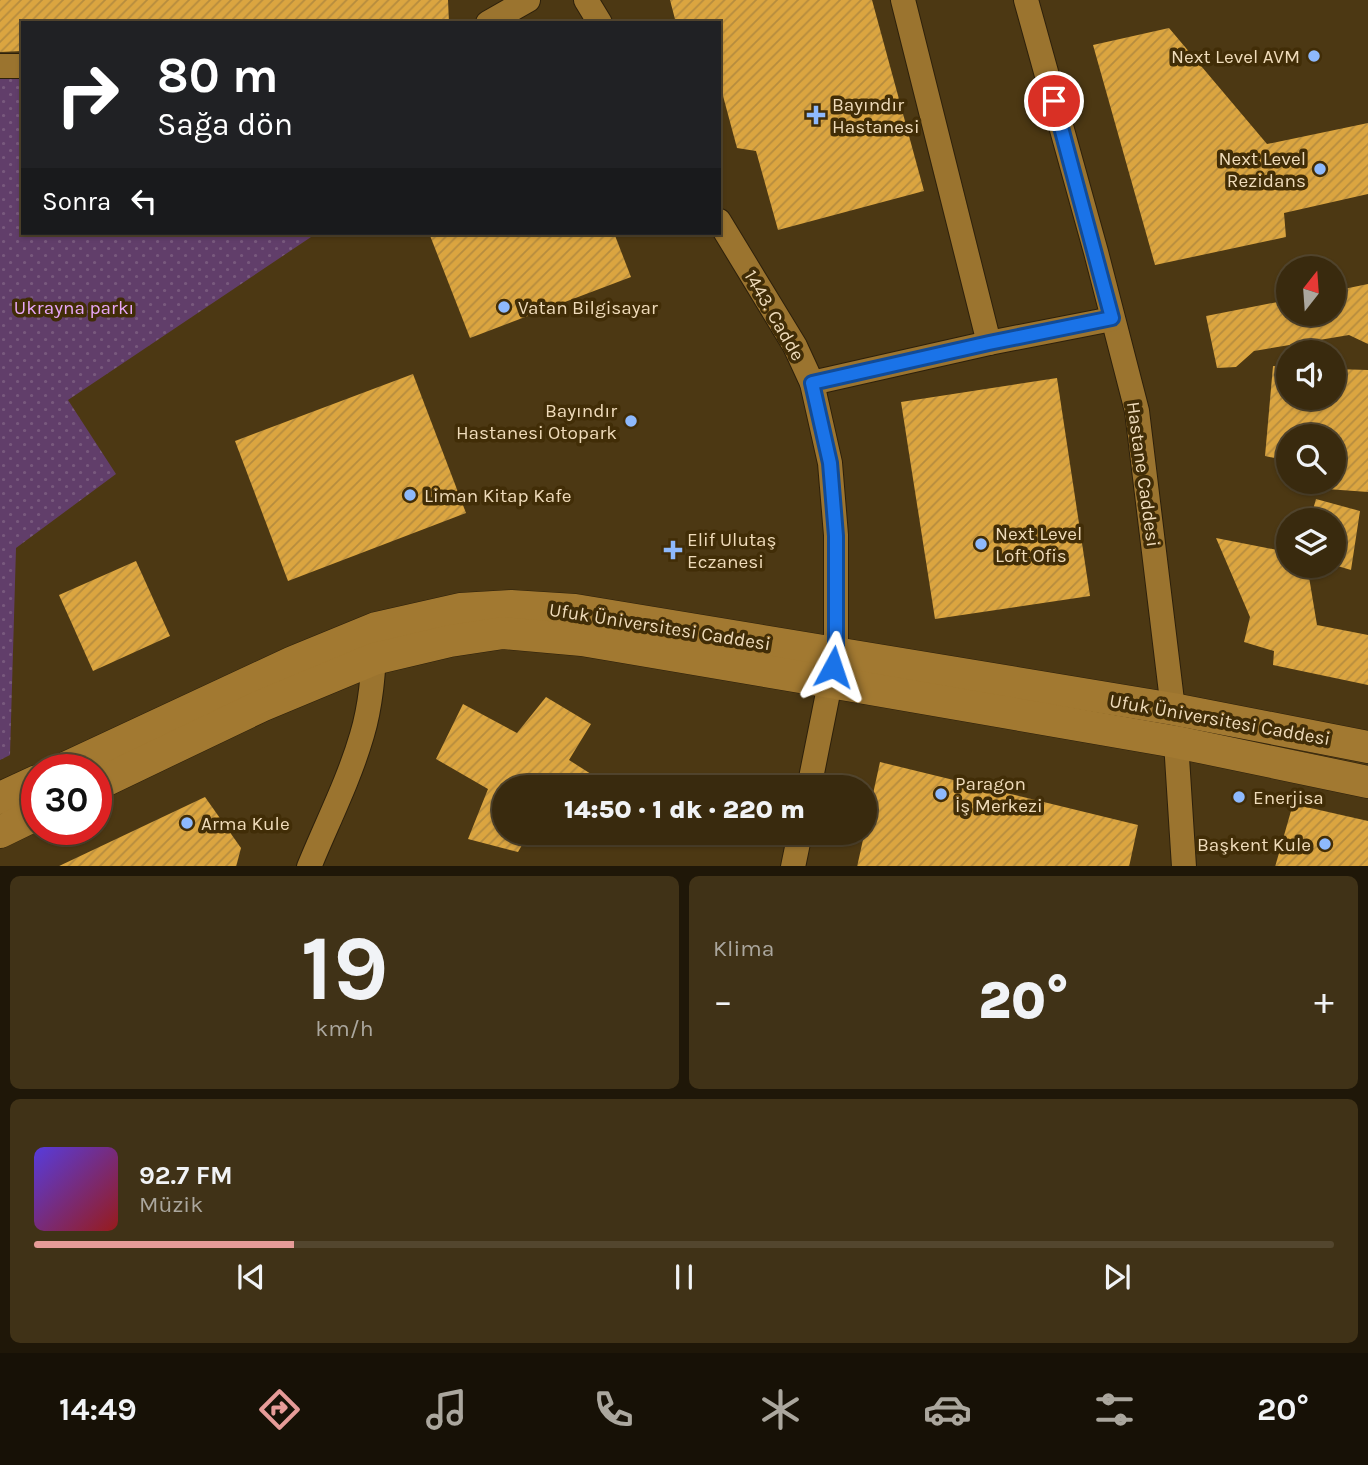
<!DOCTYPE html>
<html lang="tr">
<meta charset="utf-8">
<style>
:root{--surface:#392a0e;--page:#403217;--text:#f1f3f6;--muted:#aba79e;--line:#53462e;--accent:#e69b98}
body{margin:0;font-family:Karla,sans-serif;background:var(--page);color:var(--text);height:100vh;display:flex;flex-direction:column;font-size:26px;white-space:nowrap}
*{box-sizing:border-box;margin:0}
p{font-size:23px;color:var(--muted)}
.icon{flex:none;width:38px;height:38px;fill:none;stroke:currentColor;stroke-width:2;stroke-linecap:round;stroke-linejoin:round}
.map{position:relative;height:866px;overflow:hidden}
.panel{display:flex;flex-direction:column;gap:10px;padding:10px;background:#1f1708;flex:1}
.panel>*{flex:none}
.guide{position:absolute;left:21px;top:21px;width:700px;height:214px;border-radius:0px;box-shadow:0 2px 5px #0004,0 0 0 2px var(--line);background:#202124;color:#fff;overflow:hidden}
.needle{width:46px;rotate:17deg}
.tools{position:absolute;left:1276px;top:256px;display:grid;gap:14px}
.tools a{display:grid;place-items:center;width:70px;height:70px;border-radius:50%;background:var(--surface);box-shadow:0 2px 5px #0004,0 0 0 2px var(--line);font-size:35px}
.speed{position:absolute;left:21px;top:754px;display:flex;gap:14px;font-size:35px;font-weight:700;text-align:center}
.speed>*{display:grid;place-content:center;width:91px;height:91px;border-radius:50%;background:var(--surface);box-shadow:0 2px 5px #0004,0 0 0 2px var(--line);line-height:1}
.speed .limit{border:10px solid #d22;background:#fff;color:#111}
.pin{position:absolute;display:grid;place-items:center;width:60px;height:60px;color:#fff;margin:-30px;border:4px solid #fff;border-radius:50%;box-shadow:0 2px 7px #0007}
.me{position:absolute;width:77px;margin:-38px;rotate:5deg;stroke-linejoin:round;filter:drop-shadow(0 0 5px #0008)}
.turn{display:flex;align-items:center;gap:24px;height:147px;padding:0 21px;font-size:32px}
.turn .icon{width:91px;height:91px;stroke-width:2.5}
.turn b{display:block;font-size:49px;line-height:60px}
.then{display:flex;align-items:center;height:66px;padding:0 21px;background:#0003;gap:14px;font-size:26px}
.big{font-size:52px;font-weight:800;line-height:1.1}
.panel .tile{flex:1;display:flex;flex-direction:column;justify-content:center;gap:10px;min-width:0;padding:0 24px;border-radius:10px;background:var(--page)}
.panel .dial{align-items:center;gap:0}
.dial b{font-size:91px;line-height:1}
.song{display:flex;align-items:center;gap:21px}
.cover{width:84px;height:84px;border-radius:10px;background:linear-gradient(135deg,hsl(250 70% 55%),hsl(0 70% 35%))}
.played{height:7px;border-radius:4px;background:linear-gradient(90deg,var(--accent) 20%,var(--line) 20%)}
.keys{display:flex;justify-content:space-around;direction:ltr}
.heat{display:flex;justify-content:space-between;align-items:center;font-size:38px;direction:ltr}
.panel .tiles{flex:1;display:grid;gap:10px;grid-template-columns:1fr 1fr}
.tile:last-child{grid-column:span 2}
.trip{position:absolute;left:492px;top:775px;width:385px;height:70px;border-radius:35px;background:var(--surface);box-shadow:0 2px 5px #0004,0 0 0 2px var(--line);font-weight:800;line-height:70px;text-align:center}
.tab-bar{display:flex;height:112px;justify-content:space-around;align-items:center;background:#171106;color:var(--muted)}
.tab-bar .icon{width:49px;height:49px}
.tab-bar .current{color:var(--accent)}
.tab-bar b{font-size:32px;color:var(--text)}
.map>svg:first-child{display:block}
</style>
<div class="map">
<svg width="1368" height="867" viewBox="0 0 1368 867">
<defs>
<pattern id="park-dots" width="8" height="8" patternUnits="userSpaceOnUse" patternTransform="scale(1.75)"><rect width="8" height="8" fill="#613e6a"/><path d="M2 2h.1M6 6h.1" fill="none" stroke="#78597d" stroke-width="1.8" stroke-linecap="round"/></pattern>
<pattern id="building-hatch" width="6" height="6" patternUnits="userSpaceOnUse" patternTransform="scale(1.75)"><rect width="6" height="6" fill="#dba540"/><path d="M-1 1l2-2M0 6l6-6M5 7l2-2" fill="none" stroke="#b68c3e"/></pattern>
</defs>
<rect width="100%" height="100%" fill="#4c3813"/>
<polygon fill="url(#park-dots)" points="23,71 23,233 317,233 68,400 116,474 16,548 10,755 0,760 0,72"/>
<g fill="url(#building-hatch)">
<polygon points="0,0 448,0 449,23 23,23 23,51 0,52"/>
<polygon points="670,0 872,0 924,191 778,230 756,151 737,148 719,81 719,23 676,23"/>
<polygon points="1169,28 1267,144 1368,123 1368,194 1284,213 1286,237 1155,265 1093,45"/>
<polygon points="429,233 614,233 631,277 470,338"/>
<polygon points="1368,284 1368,344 1349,335 1254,351 1236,367 1217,368 1206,316 1288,300 1288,313 1334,313 1334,291"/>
<polygon points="1273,366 1288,367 1288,397 1334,397 1334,369 1368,370 1368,492 1313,488 1313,481 1334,481 1334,436 1288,436 1288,461 1265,456"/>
<polygon points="413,374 466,513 288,581 235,441"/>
<polygon points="1057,378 1090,596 935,619 901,402"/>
<polygon points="1316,499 1360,511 1351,570 1334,565 1334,520 1310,520"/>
<polygon points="1216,538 1288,552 1288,565 1307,565 1317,625 1368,635 1368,685 1273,665 1274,651 1244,642 1250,617"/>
<polygon points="136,561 170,636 93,671 59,595"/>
<polygon points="546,697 591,724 569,760 613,788 504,788 504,833 529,833 518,852 468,839 488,789 436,759 463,704 517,733"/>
<polygon points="880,762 1138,825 1129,867 857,867"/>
<polygon points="205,797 241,848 236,867 57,867"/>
<polygon points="1293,804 1368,821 1368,867 1275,867"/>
<polygon points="569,833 587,833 583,839"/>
</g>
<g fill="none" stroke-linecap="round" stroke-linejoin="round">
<defs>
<g id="minor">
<polyline points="586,0 600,23"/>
<polyline points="903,0 989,343"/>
<polyline points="1026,0 1096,252 1137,411 1173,709"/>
<polyline points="488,23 528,0"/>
<polyline points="0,66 23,66"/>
<polyline points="719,221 795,346 812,383 830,463 836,535 836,653 809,788"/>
<polyline points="812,383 989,343 1112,319"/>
<polyline points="1176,742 1184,867"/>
<path d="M309,867C327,823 349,780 362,735C371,705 373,674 375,643"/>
<polyline points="793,867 800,833"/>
</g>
<g id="major">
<polyline points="61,770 293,662 376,628 460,609 511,606 575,610 1173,709 1368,747"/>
<polyline points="96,785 261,706 374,659 450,641 503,633 582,640 830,682 1176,742 1368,782"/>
<polyline points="0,798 37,781"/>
<polyline points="0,832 37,814"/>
</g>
</defs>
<use href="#minor" stroke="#2d200b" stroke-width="26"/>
<use href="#major" stroke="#2d200b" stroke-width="33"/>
<use href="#minor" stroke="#9b742f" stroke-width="24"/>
<use href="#major" stroke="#a27931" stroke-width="32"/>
</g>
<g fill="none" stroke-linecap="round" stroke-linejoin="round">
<defs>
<polyline id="route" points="833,667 836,653 836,536 830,463 812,383 989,343 1112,318 1054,101"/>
</defs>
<use href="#route" stroke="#114b97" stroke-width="18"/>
<use href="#route" stroke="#1a73e8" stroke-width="12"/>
</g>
<g fill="#8eb9fc" stroke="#412d07" stroke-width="2.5">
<circle cx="1314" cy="56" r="7"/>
<path d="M812.5 104.5h7v7h7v7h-7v7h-7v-7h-7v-7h7z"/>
<circle cx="1320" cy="169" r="7"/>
<circle cx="504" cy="307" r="7"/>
<circle cx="631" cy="421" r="7"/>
<circle cx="410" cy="495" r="7"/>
<circle cx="981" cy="544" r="7"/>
<path d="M669.5 539.5h7v7h7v7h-7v7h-7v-7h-7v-7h7z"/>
<circle cx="941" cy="794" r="7"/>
<circle cx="1239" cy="797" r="7"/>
<circle cx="187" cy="823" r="7"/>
<circle cx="1325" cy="844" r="7"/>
</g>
<g text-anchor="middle" stroke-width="7" stroke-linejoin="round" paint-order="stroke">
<g font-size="19" fill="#efdbba" stroke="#412d07" text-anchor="start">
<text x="1300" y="63" text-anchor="end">Next Level AVM</text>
<text x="832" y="111">Bayındır<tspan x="832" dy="22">Hastanesi</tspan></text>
<text x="1306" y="165" text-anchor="end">Next Level<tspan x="1306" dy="22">Rezidans</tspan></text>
<text x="518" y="314">Vatan Bilgisayar</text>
<text x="617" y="417" text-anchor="end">Bayındır<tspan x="617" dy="22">Hastanesi Otopark</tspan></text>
<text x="424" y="502">Liman Kitap Kafe</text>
<text x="995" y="540">Next Level<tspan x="995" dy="22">Loft Ofis</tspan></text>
<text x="687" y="546">Elif Ulutaş<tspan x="687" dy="22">Eczanesi</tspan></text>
<text x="955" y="790">Paragon<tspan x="955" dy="22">İş Merkezi</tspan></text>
<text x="1253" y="804">Enerjisa</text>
<text x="201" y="830">Arma Kule</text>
<text x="1311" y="851" text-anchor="end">Başkent Kule</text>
</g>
<g font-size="19" fill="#e7a7f7" stroke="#412d07">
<text x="74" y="314">Ukrayna parkı</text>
</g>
<g font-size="19" fill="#efdbba" stroke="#412d07">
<text transform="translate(775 315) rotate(60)" y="7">1443. Cadde</text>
<text transform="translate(1144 474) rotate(82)" y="7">Hastane Caddesi</text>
<text transform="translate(660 626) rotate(9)" y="7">Ufuk Üniversitesi Caddesi</text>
<text transform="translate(1220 719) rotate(10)" y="7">Ufuk Üniversitesi Caddesi</text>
</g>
</g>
</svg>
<div class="tools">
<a><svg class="needle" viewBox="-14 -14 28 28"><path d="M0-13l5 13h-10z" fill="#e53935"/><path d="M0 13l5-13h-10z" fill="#aba79e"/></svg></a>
<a><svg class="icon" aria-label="sound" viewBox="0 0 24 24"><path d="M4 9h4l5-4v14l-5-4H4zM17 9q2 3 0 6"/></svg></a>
<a><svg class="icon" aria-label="search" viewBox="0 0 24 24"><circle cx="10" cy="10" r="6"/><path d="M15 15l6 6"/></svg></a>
<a><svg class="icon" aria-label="layers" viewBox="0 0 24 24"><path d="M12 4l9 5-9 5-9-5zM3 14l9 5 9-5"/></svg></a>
</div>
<div class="speed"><div class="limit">30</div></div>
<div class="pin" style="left:1054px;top:101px;background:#d93025"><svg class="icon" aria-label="arrive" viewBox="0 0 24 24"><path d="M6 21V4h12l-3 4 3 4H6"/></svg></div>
<svg class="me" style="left:833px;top:667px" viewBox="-20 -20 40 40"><path d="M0-17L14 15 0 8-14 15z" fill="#1a73e8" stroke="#fff" stroke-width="4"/></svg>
<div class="trip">14:50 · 1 dk · 220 m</div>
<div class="guide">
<div class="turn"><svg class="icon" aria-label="right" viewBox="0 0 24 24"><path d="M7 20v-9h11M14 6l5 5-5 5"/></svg><div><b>80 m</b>Sağa dön</div></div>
<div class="then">Sonra<svg class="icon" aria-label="left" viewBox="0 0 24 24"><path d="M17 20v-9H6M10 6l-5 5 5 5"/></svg></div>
</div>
</div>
<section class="panel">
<div class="tiles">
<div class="tile dial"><b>19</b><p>km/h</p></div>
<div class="tile"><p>Klima</p>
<div class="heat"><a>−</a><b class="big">20°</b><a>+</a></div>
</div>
<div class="tile">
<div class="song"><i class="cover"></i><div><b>92.7 FM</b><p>Müzik</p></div></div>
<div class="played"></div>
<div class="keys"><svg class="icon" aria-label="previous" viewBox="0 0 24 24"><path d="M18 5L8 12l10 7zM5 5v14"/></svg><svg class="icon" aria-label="pause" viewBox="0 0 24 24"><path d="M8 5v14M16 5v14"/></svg><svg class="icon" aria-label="next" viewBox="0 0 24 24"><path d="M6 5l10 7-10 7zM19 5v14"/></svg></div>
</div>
</div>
</section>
<nav class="tab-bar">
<b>14:49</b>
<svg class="icon current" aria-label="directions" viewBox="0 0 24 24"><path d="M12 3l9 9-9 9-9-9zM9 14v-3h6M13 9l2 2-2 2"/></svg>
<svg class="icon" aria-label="music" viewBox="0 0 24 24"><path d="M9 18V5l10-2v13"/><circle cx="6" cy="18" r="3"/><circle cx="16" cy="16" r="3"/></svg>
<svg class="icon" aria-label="phone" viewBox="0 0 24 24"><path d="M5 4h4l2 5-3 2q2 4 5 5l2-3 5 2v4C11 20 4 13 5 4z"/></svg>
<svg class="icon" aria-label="climate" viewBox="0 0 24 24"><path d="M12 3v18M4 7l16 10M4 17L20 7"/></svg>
<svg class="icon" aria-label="car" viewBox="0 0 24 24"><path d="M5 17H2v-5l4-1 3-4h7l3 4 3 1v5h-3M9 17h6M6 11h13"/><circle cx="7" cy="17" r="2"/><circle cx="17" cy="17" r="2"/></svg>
<svg class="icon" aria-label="filters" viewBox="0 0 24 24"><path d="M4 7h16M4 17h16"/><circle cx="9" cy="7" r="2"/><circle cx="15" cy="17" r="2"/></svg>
<b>20°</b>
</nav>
